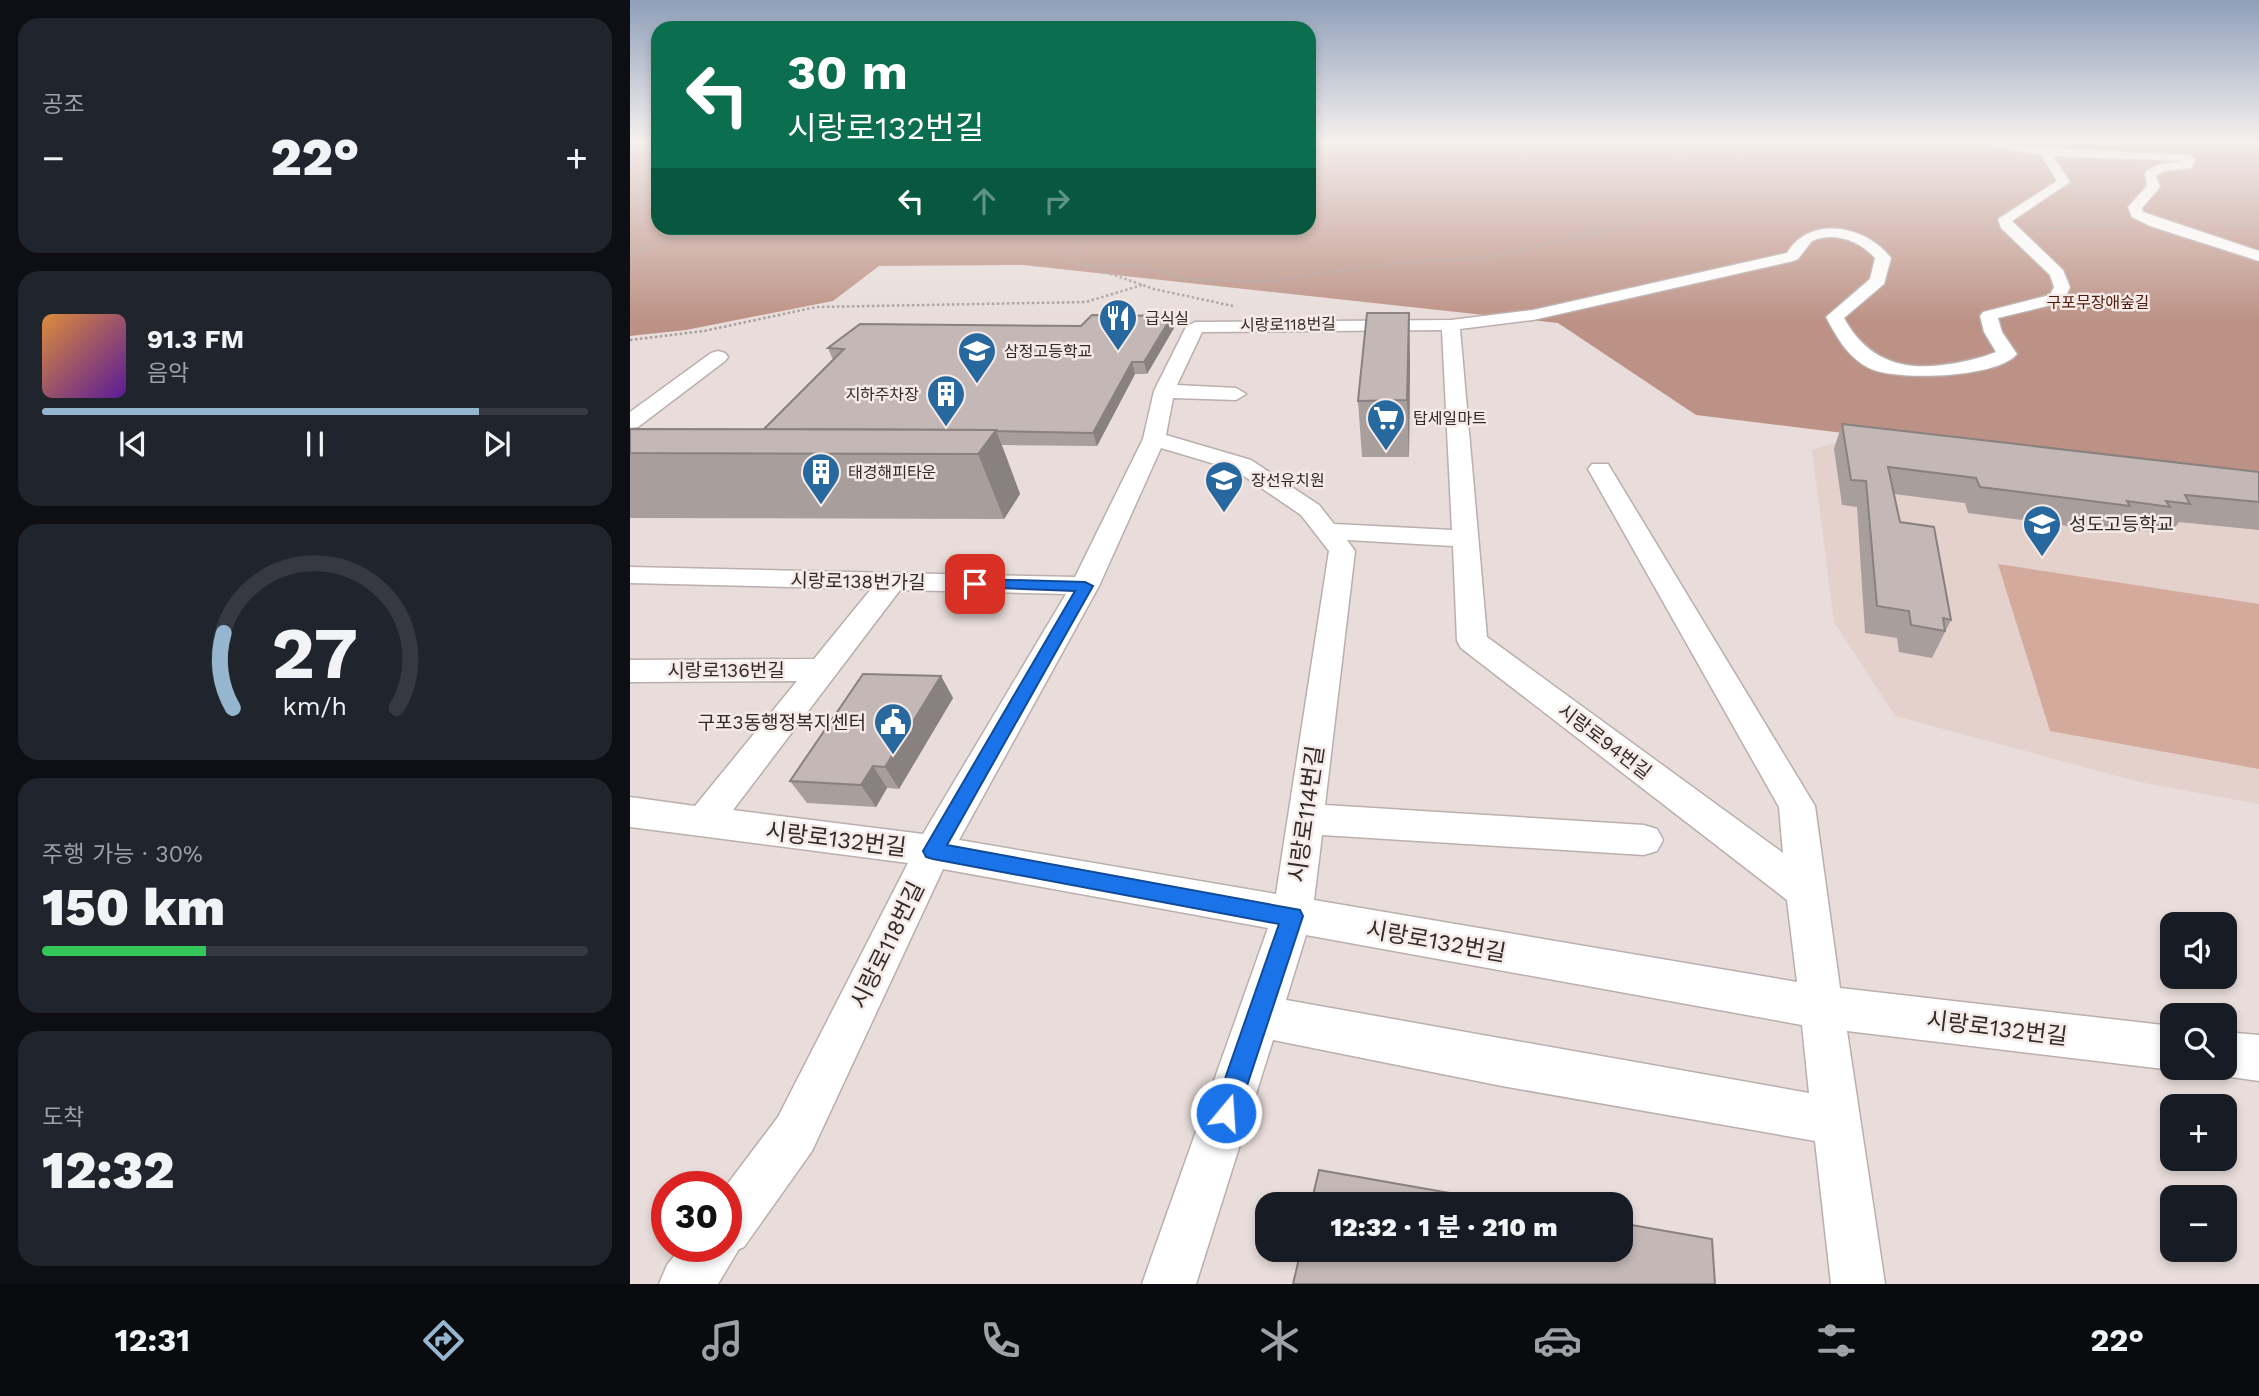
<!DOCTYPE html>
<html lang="ko">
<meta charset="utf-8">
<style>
:root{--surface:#171b24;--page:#20242c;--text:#f1f3f6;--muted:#9ea1a6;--line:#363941;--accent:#96b5ce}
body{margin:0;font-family:"Work Sans","Noto Sans KR",sans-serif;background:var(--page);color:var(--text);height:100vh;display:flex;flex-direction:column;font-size:26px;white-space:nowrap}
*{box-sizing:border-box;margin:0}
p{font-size:23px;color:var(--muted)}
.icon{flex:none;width:38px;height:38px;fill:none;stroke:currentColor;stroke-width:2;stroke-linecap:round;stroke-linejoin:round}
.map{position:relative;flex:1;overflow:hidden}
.panel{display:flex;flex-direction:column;gap:18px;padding:18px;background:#0d0f14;width:630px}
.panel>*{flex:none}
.banner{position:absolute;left:21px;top:21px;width:665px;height:214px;border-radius:21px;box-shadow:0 4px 10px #0003;background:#0b6e4f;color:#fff;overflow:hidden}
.tools{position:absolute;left:1530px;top:912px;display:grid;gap:14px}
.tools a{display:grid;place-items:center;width:77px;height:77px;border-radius:14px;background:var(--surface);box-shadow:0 4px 10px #0003;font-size:35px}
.speed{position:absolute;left:21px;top:1171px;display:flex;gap:14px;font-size:35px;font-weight:700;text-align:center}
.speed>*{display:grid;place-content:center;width:91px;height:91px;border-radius:50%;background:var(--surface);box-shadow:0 4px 10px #0003;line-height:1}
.speed .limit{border:10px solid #d22;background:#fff;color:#111}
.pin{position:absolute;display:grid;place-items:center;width:60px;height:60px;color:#fff;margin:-30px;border-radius:14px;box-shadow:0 4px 10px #0006}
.me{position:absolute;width:77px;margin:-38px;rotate:18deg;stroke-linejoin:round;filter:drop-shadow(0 0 5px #0008)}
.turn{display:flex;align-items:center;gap:24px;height:147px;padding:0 21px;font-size:32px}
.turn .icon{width:91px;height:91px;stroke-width:2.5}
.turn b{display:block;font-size:49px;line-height:60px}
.lanes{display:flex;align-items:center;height:66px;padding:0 21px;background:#0003;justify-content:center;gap:35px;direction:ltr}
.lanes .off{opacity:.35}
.big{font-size:52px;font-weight:800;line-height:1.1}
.panel .tile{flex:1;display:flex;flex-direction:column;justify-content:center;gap:10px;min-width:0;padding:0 24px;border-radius:21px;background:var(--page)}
.panel .dial{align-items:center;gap:0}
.dial svg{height:182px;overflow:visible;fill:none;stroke:var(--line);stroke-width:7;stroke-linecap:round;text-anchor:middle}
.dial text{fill:var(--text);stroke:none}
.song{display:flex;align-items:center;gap:21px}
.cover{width:84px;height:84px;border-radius:10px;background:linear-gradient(135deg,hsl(30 70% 55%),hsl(270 70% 35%))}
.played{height:7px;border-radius:4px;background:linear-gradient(90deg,var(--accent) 80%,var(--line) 80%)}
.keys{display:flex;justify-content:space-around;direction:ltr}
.heat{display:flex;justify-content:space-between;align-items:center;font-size:38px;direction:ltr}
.charge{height:10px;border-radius:5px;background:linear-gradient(90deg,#34c759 30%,var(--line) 0)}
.trip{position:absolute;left:625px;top:1192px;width:378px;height:70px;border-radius:21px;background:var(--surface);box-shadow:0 4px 10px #0003;font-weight:800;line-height:70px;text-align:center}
.menu{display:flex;height:112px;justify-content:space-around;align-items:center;background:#090b0e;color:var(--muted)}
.menu .icon{width:49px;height:49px}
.menu .selected{color:var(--accent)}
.menu b{font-size:32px;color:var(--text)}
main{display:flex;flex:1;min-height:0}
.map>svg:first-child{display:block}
</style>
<main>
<section class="panel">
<div class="tile"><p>공조</p>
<div class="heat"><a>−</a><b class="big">22°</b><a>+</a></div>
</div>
<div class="tile">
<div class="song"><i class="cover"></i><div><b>91.3 FM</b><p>음악</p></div></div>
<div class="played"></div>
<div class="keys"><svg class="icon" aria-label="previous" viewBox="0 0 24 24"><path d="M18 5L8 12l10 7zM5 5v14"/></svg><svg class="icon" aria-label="pause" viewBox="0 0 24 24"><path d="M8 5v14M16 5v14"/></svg><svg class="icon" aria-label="next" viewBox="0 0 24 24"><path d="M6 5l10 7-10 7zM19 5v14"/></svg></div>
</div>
<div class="tile dial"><svg viewBox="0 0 100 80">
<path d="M14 69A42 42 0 1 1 86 69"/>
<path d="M14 69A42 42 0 0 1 10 36" stroke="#96b5ce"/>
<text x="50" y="56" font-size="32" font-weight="700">27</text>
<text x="50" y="72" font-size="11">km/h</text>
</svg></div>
<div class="tile"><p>주행 가능 · 30%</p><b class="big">150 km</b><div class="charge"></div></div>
<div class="tile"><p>도착</p><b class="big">12:32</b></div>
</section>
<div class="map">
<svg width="1629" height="1284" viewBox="0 0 1629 1284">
<rect width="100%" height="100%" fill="#e8ddda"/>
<polygon fill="#e4d1cb" points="1216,439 1629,494 1629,804 1509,782 1265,716 1204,622 1182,450"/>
<polygon fill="#d4aa9d" points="1368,564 1629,604 1629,769 1420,731"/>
<polygon fill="#bd9286" points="0,140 28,140 28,228 679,228 679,140 1629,140 1629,484 1066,415 928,323 393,265 249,266 203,301 56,330 0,336"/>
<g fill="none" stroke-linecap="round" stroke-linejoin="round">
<defs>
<g id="minor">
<path d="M1332,140H1360L1415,148L1560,155L1565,160L1562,168L1534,171L1526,176L1530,187L1512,208L1513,212L1629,251V261L1520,226L1502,217L1498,207L1517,186L1515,172L1527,165L1553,161L1423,156L1440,182L1382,221L1433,270L1440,287L1433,302L1368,318L1372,332L1387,354C1368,378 1268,381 1241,369C1219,359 1207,338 1196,317L1240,279L1245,258C1230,241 1204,231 1182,241L1168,259L1163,261L903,320L830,329L857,637L1153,853L1149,807L958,469L962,464H978L1185,806L1210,988L1542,1026V1068H1549L1542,1070L1217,1031L1255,1284H1201L1185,1141L872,1086L643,1040L566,1284H512L638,928L313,869L182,1151L114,1247L109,1249L88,1284H29L37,1265L52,1246H96V1186L148,1117L278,863L0,827V797L65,806L167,681L0,682V660L184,659L241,589L0,583V567L445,577L513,439L524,391L556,327L565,322L821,320L903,310L1157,253C1180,214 1237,226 1261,258L1254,284L1214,318C1246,376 1298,372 1355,356L1366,352L1354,332L1350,316L1353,312L1420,295L1424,287L1420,275L1371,228L1368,219L1427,181L1411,155ZM812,330L822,530L704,524L689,505L621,460L536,435L543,398L606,400L616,394L606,388L547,385L572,332ZM531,448L605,470L671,515L699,551L646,894L329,840L469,586ZM717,540L823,546L827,641L831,648L1157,900L1167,982L684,900L692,835L1014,855L1027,851L1033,840L1027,829L1014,825L695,805L725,551ZM270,590L436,594L293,834L103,810ZM676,935L1172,1025L1179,1093L656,1000Z"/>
<polygon points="88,351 95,353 98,357 95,361 8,427 0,428 0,412 81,353"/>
<polygon points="1594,1032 1629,1035 1629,1081 1594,1076 1578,1070 1577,1068 1594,1068"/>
</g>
</defs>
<use href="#minor" stroke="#baafac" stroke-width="3"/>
<g stroke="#a89f9c" stroke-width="2" stroke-dasharray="2.5 2.5" stroke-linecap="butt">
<path d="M1013,140C1024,149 1039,147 1050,155C1061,163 1071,180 1071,193"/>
<polyline points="1120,147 1153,144 1156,140"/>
<polyline points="1572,176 1629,191"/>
<polyline points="0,180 28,186"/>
<polyline points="0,201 28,196"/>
<polyline points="1606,225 1629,229"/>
<polyline points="1410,228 1492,225"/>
<polyline points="70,231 80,228"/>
<polyline points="463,231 466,228"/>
<polyline points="976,231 1060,208 1069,202 1080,185 1103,167 1116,146 1131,140"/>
</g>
<g stroke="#a89f9c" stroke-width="2.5" stroke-dasharray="2.5 2.5" stroke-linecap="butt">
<polyline points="465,229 438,259 524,289 603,306"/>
<polyline points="0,253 75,229"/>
<polyline points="464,266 511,266 560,280 640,281 767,263 855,258 982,229"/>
<polyline points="0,340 74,331 186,307 456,302 512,285"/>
</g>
<use href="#minor" fill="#fff" fill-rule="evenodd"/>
</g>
<g fill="#a89e9c">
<polygon points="779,313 780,365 779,457 732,457 728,401"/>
<polygon points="542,316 544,328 517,374 505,374 467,446 372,445 390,494 374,519 0,518 0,429 134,430 203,360 198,348 451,326"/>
<polygon points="1212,424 1629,472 1629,530 1549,522 1544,529 1527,527 1523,532 1487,528 1484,532 1338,513 1335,503 1264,494 1270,522 1321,620 1302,658 1269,652 1267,638 1235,633 1227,507 1212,505 1204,449"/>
<polygon points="311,676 323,698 269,789 257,788 246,807 177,803 160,781"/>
</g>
<g fill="#88817f">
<polygon points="779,313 780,365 779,457 777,400"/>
<polygon points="542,316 544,328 517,374 514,362"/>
<polygon points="502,362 505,374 467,446 463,433"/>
<polygon points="366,430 390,494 374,519 348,454"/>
<polygon points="311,676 323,698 269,789 255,767"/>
<polygon points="243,766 257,788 246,807 231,785"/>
</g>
<g fill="#c3b8b5" stroke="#88817f" stroke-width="2">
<polygon points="737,313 779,313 777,400 728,401"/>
<polygon points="462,315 542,316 514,362 502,362 463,433 367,431 366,430 134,429 214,349 198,348 230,324 451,326"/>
<polygon points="1212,424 1629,472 1629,502 1555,495 1560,504 1536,501 1540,507 1497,501 1500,506 1350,487 1346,478 1258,467 1270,522 1304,527 1321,620 1313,618 1315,631 1281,625 1279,611 1247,606 1236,481 1221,480"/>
<polygon points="0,429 366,430 348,454 0,453"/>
<polygon points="233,674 311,676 255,767 243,766 231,785 160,781"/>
<polygon points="689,1170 882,1204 681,1204"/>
<polygon points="990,1223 1082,1239 1085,1284 663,1284 671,1250 990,1250"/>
</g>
<linearGradient id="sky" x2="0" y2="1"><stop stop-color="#8e9fb9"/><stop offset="0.44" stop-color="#f5f0ee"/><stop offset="1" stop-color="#f5f0ee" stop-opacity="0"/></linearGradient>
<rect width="1629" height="320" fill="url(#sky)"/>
<polygon fill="#1a73e8" stroke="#114b97" stroke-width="2" points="345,579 455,582 463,586 317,845 670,910 673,916 605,1122 596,1126 587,1122 583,1113 649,924 303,859 296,857 293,851 445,591 339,587 339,581"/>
<defs>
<symbol id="restaurant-pin" viewBox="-11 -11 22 30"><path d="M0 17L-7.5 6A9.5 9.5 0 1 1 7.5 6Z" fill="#27699e" stroke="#f5eae7"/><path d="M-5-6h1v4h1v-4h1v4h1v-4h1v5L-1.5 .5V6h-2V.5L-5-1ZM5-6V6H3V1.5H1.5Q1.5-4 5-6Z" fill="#fff"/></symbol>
<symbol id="school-pin" viewBox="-11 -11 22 30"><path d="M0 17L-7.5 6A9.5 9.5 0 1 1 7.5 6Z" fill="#27699e" stroke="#f5eae7"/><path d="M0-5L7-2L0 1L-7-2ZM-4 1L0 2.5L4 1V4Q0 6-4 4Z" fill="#fff"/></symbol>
<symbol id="building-pin" viewBox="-11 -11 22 30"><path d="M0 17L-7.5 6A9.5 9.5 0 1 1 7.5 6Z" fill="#27699e" stroke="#f5eae7"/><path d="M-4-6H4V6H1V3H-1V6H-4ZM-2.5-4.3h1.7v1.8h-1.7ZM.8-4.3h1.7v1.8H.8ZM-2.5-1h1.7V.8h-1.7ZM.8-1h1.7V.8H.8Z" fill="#fff"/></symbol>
<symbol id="supermarket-pin" viewBox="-11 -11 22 30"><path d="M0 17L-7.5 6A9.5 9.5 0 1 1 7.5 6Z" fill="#27699e" stroke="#f5eae7"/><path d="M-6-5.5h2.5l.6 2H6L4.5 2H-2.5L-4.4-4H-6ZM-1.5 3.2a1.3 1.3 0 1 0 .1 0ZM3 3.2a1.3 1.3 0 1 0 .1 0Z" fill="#fff"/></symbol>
<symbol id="civic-pin" viewBox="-11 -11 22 30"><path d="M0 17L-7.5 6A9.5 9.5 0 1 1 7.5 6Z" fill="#27699e" stroke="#f5eae7"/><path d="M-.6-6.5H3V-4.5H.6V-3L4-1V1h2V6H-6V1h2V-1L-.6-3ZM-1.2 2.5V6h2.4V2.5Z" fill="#fff"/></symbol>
</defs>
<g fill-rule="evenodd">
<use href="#restaurant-pin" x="466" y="296" width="44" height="60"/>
<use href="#school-pin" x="325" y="329" width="44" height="60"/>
<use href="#building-pin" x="294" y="372" width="44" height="60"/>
<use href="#supermarket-pin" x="734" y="396" width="44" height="60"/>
<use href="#building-pin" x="169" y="450" width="44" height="60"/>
<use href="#school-pin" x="572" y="458" width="44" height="60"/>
<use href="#school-pin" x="1390" y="502" width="44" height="60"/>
<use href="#civic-pin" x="241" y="700" width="44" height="60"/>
</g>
<g text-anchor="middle" stroke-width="5" stroke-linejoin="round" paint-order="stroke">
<g font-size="16" fill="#4f1909" stroke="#f5eae7">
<text x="1468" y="308">구포무장애숲길</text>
</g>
<g font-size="16" fill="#302c2a" stroke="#f5eae7" text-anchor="start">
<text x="515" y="324">급식실</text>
<text x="374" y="357">삼정고등학교</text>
<text x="289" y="400" text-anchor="end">지하주차장</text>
<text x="783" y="424">탑세일마트</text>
<text x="218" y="478">태경해피타운</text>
<text x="621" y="486">장선유치원</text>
</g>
<g font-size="16" fill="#302c2a" stroke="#f5eae7">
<text transform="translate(658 324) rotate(-1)" y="6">시랑로118번길</text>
</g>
<g font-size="19" fill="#302c2a" stroke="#f5eae7" text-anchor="start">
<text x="1439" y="531">성도고등학교</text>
<text x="236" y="729" text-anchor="end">구포3동행정복지센터</text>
</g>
<g font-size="19" fill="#302c2a" stroke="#f5eae7">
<text transform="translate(228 581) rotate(1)" y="7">시랑로138번가길</text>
<text x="96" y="677">시랑로136번길</text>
<text transform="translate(975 741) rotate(37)" y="7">시랑로94번길</text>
</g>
<g font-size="23" fill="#302c2a" stroke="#f5eae7">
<text transform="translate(676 814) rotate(-82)" y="8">시랑로114번길</text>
<text transform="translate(206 839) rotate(7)" y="8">시랑로132번길</text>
<text transform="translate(806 941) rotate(10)" y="8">시랑로132번길</text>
<text transform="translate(257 945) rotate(-64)" y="8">시랑로118번길</text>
<text transform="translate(1367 1028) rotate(7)" y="8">시랑로132번길</text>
</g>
</g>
</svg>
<div class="tools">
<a><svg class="icon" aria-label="sound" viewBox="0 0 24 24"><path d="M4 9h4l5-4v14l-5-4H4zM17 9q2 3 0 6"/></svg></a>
<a><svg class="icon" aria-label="search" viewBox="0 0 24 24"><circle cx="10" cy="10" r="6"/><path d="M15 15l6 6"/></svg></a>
<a>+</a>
<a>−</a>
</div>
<div class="speed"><div class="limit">30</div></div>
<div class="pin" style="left:345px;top:584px;background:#d93025"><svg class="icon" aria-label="arrive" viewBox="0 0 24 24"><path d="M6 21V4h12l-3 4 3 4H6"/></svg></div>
<svg class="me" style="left:596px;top:1113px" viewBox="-20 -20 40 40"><circle r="17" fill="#1a73e8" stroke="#fff" stroke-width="3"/><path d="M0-11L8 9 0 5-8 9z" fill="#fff"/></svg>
<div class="trip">12:32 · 1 분 · 210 m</div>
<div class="banner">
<div class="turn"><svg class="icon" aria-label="left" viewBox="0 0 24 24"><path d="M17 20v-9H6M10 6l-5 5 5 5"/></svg><div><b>30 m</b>시랑로132번길</div></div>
<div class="lanes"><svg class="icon" aria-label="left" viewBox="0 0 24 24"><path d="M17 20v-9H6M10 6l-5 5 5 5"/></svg><svg class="icon off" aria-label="ahead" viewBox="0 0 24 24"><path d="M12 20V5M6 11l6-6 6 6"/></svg><svg class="icon off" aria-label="right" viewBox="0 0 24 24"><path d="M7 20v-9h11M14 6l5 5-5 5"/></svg></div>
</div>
</div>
</main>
<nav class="menu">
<b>12:31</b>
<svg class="icon selected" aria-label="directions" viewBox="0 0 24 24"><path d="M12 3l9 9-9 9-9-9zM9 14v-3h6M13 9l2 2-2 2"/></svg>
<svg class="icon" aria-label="music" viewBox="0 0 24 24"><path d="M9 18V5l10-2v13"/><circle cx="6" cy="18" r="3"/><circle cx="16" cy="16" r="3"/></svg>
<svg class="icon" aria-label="phone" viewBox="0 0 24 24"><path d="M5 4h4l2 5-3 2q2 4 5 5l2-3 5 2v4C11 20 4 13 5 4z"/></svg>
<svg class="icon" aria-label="climate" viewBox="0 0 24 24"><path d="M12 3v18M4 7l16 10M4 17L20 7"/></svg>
<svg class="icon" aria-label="car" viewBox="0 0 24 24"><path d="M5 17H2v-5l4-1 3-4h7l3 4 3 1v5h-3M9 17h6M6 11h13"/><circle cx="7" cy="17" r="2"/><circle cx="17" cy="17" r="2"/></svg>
<svg class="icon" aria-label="filters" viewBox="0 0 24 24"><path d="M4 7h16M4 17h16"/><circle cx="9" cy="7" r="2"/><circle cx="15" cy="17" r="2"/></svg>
<b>22°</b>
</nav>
